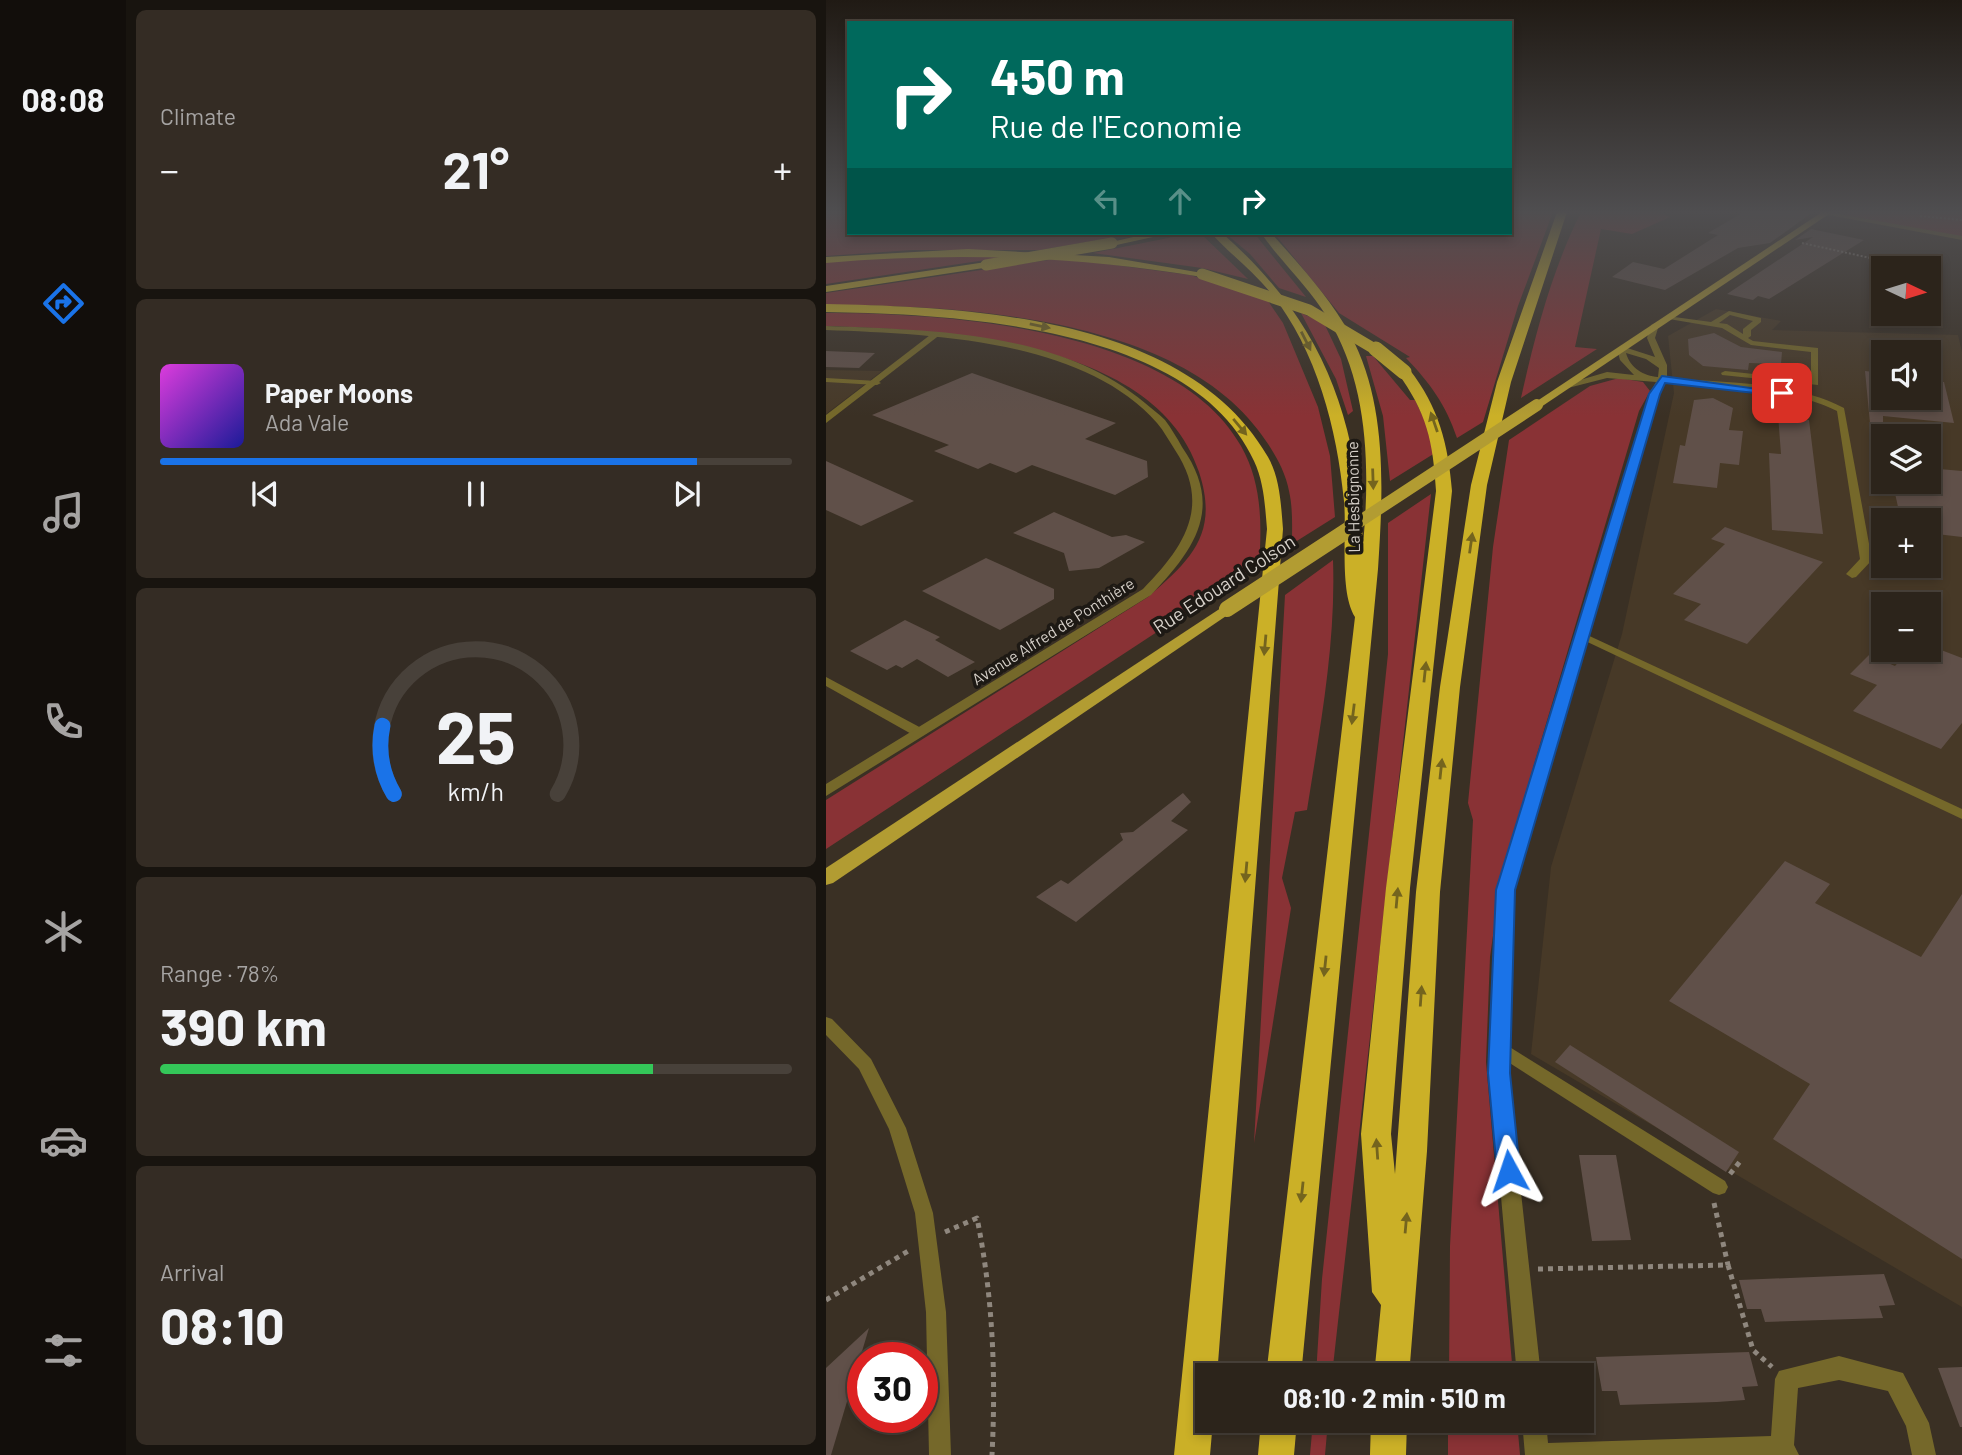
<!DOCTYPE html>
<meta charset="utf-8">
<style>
:root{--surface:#2c241b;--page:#342c24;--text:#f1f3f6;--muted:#a6a4a3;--line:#48413a;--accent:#1a73e8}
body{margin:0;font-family:Barlow,sans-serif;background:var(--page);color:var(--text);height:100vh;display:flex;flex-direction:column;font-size:26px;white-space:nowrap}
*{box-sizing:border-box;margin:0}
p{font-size:23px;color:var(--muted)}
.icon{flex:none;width:38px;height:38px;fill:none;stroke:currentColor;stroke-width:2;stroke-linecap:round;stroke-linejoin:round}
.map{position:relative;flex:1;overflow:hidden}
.panel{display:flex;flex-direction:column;gap:10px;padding:10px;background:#18140f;width:700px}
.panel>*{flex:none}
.hud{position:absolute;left:21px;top:21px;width:665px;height:214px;border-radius:0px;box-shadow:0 4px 10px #0003,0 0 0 2px var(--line);background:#00695c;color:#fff;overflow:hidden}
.needle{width:46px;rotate:94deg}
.buttons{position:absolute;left:1045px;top:256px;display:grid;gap:14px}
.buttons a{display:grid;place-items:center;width:70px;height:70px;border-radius:0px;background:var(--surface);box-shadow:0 4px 10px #0003,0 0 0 2px var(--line);font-size:35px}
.speed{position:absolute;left:21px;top:1342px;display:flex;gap:14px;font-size:35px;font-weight:700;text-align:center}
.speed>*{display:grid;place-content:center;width:91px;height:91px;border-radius:50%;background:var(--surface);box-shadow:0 4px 10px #0003,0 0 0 2px var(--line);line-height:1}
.speed .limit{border:10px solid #d22;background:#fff;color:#111}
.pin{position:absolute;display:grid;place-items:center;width:60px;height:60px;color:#fff;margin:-30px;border-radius:14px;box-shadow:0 4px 10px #0006}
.me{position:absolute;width:77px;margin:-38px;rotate:355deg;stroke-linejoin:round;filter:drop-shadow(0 0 5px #0008)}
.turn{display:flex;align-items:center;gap:24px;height:147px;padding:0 28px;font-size:32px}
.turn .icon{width:91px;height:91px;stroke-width:2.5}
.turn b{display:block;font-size:49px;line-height:60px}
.lanes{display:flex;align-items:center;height:66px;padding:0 28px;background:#0003;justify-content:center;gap:35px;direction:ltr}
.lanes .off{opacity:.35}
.big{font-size:52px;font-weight:700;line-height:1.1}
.panel .widget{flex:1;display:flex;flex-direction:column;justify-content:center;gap:10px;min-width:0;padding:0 24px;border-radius:10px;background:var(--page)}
.panel .dial{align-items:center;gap:0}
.dial svg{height:182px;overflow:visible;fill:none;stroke:var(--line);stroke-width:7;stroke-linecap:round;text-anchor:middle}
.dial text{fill:var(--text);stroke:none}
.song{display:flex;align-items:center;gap:21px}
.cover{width:84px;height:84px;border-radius:10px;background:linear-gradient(135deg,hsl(300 70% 55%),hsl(240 70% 35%))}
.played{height:7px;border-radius:4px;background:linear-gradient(90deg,var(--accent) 85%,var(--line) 85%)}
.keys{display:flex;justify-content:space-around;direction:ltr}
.heat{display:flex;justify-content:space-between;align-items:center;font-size:38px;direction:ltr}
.charge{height:10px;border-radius:5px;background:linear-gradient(90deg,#34c759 78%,var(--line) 0)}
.trip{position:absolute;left:369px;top:1363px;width:399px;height:70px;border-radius:0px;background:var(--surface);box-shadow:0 4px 10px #0003,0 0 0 2px var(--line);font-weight:700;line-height:70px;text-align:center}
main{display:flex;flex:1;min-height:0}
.tab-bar{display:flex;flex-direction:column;width:126px;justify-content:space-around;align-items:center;background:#120e0b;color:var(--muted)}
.tab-bar .icon{width:49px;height:49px}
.tab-bar .selected{color:var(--accent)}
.tab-bar b{font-size:32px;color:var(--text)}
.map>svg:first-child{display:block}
</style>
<main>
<nav class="tab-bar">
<b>08:08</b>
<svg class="icon selected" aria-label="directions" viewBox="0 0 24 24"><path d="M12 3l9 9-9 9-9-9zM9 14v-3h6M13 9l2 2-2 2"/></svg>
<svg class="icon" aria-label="music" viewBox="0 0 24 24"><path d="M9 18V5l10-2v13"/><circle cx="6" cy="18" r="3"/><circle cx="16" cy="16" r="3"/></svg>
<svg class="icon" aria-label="phone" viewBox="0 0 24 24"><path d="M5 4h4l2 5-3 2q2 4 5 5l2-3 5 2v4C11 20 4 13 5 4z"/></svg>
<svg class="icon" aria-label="climate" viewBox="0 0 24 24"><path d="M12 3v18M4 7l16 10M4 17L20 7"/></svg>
<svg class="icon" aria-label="car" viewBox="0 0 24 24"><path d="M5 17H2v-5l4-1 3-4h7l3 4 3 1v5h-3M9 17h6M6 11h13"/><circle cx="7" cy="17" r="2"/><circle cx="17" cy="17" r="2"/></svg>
<svg class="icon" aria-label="filters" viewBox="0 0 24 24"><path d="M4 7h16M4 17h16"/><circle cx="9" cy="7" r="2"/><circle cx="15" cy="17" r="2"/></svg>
</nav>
<section class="panel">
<div class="widget"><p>Climate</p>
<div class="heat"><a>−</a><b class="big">21°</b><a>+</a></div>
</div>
<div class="widget">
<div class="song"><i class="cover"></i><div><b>Paper Moons</b><p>Ada Vale</p></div></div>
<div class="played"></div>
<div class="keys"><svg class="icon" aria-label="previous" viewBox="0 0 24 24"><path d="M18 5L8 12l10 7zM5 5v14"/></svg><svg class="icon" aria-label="pause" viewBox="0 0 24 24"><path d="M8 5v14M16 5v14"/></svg><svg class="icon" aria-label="next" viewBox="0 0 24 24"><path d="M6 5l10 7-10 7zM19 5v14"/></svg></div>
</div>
<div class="widget dial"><svg viewBox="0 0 100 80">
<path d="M14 69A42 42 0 1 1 86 69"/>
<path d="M14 69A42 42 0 0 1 9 39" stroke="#1a73e8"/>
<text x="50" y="56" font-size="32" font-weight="700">25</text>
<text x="50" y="72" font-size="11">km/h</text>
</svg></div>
<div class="widget"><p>Range · 78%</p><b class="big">390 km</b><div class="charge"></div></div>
<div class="widget"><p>Arrival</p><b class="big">08:10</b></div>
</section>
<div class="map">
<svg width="1136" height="1455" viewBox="0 0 1136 1455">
<rect width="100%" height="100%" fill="#3a3024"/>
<g fill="#473927" fill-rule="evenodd">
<path d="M890,309L955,321L946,330L1132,335L1136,352V1307L705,1054L725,867L796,634L848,393L842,336ZM1057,352H1102V397H1057ZM1057,436H1102V481H1057ZM1057,520H1102V565H1057ZM1057,604H1102V649H1057Z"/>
<polygon points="0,370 56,371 0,414"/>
</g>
<g fill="#893235">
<polygon points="0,212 23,212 23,233 313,233 214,250 86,250 0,256"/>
<path d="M684,212H727L692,306L657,422L631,438C620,405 604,383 580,358L584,357L513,313L448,233H684Z"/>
<path d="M755,212H832L844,217L806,234L775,229L749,347L771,349L695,398C709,335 726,270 755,212Z"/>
<polygon points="1022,212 1136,212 1136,237 1019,215"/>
<polygon points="367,233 374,233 422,279 376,268 267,253"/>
<polygon points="399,233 428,233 480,297 453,288 424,254"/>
<polygon points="186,256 0,284 0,262 69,257"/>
<path d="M236,258L364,275L440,298L457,323L492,407L504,456L509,517L466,544C466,527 467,508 463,491C459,469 445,447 432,430C346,316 131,305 0,305V293Z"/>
<path d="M0,313C120,313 349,328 415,446C436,483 436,524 433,565L0,849V800L322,597C366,559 393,533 373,472C330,339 115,330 0,326Z"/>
<polygon points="475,313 498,323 515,359 527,411 522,415 510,379"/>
<polygon points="540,356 547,356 584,400 589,400 602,427 609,453 564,481 557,416"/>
<polygon points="793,378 817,382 824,391 813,411 676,872 664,957 660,1062 687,1375 623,1376 624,1246 647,820 642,803 667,547 683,440 764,386"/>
<polygon points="605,494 506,1375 490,1375 496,1279 562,654 562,523"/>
<path d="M507,560C510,644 494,727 481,810L469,812L456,878L465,908L428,1143L459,595Z"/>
<polygon points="487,1421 502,1421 499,1455 484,1455"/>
<polygon points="622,1421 691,1421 694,1455 622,1455"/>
</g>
<g fill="#605049">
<polygon points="918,212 987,212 944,243 912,248 839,290 786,277 807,262 838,269 892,235 882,233"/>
<polygon points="985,229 1038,240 943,299 932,296 927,300 901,294 987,237 969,240"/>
<polygon points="888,333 915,347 956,352 955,364 923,363 922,370 877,366 863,355 862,339"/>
<polygon points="0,351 49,353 33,368 0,367"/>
<polygon points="1039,371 1057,373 1057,397 1102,397 1102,381 1118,382 1128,423 1057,416 1057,433 1045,434"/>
<polygon points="146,373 290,423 259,439 321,461 322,477 289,495 206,465 190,473 164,463 152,469 108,451 123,445 46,415"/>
<polygon points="887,398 907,408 903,430 917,431 913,465 894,463 891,488 847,483 854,445 859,446 868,400"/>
<polygon points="952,415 983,420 997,534 946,530 943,453 955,454"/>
<polygon points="0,461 88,501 35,526 0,510"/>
<polygon points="1102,468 1136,471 1136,537 1102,533 1102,520 1075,520 1068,489 1102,492"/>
<polygon points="228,512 286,537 300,535 319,542 273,568 243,571 238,553 187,533"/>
<polygon points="899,527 997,562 921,644 858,620 875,604 847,594 899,544 885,539"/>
<polygon points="160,558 228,589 228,599 174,630 96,591"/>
<polygon points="79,620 114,637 109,640 149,662 122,677 91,659 76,668 70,665 61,670 24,651"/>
<polygon points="1102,645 1136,658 1136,723 1115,749 1027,711 1051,685 1024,674 1043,655 1069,666 1084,649 1102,649"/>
<polygon points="357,793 365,802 345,821 362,830 250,922 210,897 235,880 242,884 297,840 294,833 307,832"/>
<polygon points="959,861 1004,884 989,903 1095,957 1136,894 1136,1259 947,1139 984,1084 843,1001"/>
<polygon points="744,1045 913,1152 900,1172 729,1062"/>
<polygon points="753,1155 790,1155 805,1240 766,1241"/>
<polygon points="1058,1274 1069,1305 1053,1306 1057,1318 939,1322 935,1309 921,1309 913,1280"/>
<polygon points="43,1328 5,1455 0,1455 0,1368"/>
<polygon points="923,1352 932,1386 916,1387 919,1400 891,1402 794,1405 791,1391 776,1391 770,1357"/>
<polygon points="1136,1367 1136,1427 1134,1427 1112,1368"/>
</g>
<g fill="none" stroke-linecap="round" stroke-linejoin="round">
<g stroke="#8f877e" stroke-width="2" stroke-dasharray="2 2" stroke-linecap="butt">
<polyline points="1094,216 1136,220"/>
<polyline points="976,243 1090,268"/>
</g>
<g stroke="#8f877e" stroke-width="5" stroke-dasharray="5 5" stroke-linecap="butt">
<polyline points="904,1174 916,1159"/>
<polyline points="888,1203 902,1265"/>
<path d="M119,1232L151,1218C167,1297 170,1375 166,1455"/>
<polyline points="712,1269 902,1265 927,1350 946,1367"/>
<polyline points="0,1300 84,1250"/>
</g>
<g fill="#75682a" fill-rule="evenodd">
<path d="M903,311L935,318V322L925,330V336L922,338L927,341L992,348V385L896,375L895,373L899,371L985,380V352L925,345L896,328L837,318L841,316L885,322ZM904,315L927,321L917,329V334L901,324L893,323Z"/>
<polygon points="0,378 51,381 55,383 51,385 0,382"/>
<polygon points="757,633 1136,809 1136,819 753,638 751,636 753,634"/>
<polygon points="0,1017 6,1019 45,1059 80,1128 107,1213 120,1312 125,1455 103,1455 100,1312 89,1213 63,1129 33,1069 0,1035"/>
<polygon points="674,1041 899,1181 902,1187 899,1193 893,1195 887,1193 668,1053 666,1048 668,1043"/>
</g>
<g fill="#75682a" fill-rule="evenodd">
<path d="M829,323L833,325L829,338L841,365V378C899,383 965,381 1018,408L1046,560L1030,577L1026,578L1020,574L1034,559L1011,411C959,385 895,388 838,383L833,394L688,890L682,1073L715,1376H691L664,1073L672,890L823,394L830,382L781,378L742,388L737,385L781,372L808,375L794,360L791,349L795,346L829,357L821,338L825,325ZM800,353L820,359L833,368L832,377C818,376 804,368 800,353Z"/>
<polygon points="108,332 115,334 0,423 0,415"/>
<polygon points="1060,565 1082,565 1104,571 1106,573 1100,577"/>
<polygon points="0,677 99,730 101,733 94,737 89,736 0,686"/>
<polygon points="1013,1356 1077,1373 1103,1423 1110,1455 1086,1455 1080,1426 1062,1391 1013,1380 972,1388 968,1445 973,1455 699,1455 696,1421 720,1421 722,1443 945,1436 949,1379 953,1371"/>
</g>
<g fill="#75682a" fill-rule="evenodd">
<polygon points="1002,212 1136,236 1136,240 997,214"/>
<path d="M0,326C106,330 233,331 319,403C325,408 333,414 339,420C345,428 351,438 356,447C398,507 370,548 325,595L0,796V784L317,589C358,547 386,506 349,450C343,441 338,431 331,423C257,339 104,334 0,330Z"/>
</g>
<g fill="#b29c32" fill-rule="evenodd">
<polygon points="996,212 1006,212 715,407 705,405"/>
<polygon points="401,604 406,606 409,609 406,612 7,883 0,885 0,868"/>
</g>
<g fill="#cbb027" fill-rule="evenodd">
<path d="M731,212H741L685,382L661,485L634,687L614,892L601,1151L583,1376H548L555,1305L546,1292L535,1134L560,888L610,491C607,441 601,413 571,372L583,369C613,407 622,444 626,491L584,888L565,1134L569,1174L590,892L614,687L645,485L671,382Z"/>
<polygon points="325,233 345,233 286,246 281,243"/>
<path d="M385,233H396C496,321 531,414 537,545C544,469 543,384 501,317C482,286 455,262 435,233H445C474,265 503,297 524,334C562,404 557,492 552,569L475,1376H440L529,617C513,592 521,532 518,501C511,429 491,351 445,293C427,271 404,254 385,233Z"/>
<path d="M142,249L283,257L382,274L376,277C250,256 127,252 0,263V257Z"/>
<polygon points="160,262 164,263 164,267 0,292 0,286"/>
<path d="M0,304C144,307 361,316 442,457C454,478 455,505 457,529L391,1376H382V1421H387L384,1455H348L441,529C439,506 438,482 428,461C367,325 128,314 0,312Z"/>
<polygon points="435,1421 471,1421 468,1455 432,1455"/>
<polygon points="545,1421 581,1421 580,1455 544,1455"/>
</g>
<polyline stroke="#b29c32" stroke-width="12" points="522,529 711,405"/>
<polyline stroke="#b29c32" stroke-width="16" points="401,609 525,528"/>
<g stroke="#cbb027" stroke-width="11">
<polyline points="160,265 286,243"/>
<polyline points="376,274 483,310 552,351"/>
</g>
<polyline stroke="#cbb027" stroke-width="15" points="550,349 578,372"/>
</g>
<defs><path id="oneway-solid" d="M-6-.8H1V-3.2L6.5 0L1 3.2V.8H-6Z" transform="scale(1.75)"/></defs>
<g fill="#74641e">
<use href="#oneway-solid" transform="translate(214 326) rotate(12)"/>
<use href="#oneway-solid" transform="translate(480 341) rotate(63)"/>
<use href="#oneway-solid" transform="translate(608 422) rotate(-109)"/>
<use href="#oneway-solid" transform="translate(414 427) rotate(50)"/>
<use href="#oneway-solid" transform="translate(547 479) rotate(88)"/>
<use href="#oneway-solid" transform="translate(645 543) rotate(-82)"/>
<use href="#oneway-solid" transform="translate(439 645) rotate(95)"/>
<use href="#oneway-solid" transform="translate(599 672) rotate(-84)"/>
<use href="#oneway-solid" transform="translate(527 714) rotate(97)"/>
<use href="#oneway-solid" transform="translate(615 769) rotate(-84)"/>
<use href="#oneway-solid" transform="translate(420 872) rotate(95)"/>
<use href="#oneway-solid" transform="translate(571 898) rotate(-85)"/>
<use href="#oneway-solid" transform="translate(499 966) rotate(96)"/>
<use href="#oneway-solid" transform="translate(595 996) rotate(-86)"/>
<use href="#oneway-solid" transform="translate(551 1149) rotate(-94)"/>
<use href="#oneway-solid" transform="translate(476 1192) rotate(96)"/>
<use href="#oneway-solid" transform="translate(580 1223) rotate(-85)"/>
</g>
<linearGradient id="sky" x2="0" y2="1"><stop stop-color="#201a14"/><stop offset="0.51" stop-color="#4f4e50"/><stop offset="1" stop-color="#4f4e50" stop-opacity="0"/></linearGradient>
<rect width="1136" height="416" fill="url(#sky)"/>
<polygon fill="#1a73e8" stroke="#114b97" stroke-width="2" points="836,376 961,393 956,396 839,383 834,394 689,890 684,1073 694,1171 691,1179 683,1182 675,1179 671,1171 662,1073 670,890 823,394"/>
<g text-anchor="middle" stroke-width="7" stroke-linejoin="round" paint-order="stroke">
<g font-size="16" fill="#d6d0c9" stroke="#1d1914">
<text transform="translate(527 497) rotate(-91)" y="6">La Hesbignonne</text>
<text transform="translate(227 631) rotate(-32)" y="6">Avenue Alfred de Ponthière</text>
</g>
<g font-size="19" fill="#d6d0c9" stroke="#1d1914">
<text transform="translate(398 584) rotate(-33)" y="7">Rue Edouard Colson</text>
</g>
</g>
</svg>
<div class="buttons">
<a><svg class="needle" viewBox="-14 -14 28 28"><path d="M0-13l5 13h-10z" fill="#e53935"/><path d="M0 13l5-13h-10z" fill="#a6a4a3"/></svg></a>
<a><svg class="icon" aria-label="sound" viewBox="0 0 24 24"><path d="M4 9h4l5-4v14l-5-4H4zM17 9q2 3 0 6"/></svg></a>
<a><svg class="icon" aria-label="layers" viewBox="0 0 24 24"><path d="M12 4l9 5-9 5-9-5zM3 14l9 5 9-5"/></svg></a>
<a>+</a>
<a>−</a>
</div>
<div class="speed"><div class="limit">30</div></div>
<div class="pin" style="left:956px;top:393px;background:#d93025"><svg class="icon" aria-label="arrive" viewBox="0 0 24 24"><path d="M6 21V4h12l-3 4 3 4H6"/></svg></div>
<svg class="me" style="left:683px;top:1171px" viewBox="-20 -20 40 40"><path d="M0-17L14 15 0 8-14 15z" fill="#1a73e8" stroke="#fff" stroke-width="4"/></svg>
<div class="trip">08:10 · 2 min · 510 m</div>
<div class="hud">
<div class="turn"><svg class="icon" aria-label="right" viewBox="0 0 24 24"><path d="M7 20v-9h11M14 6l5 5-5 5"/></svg><div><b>450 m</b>Rue de l'Economie</div></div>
<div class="lanes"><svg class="icon off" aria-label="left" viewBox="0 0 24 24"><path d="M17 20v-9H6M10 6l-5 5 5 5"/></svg><svg class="icon off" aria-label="ahead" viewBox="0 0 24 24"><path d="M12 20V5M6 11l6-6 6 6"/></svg><svg class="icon" aria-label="right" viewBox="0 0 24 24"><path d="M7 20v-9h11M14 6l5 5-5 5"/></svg></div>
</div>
</div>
</main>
